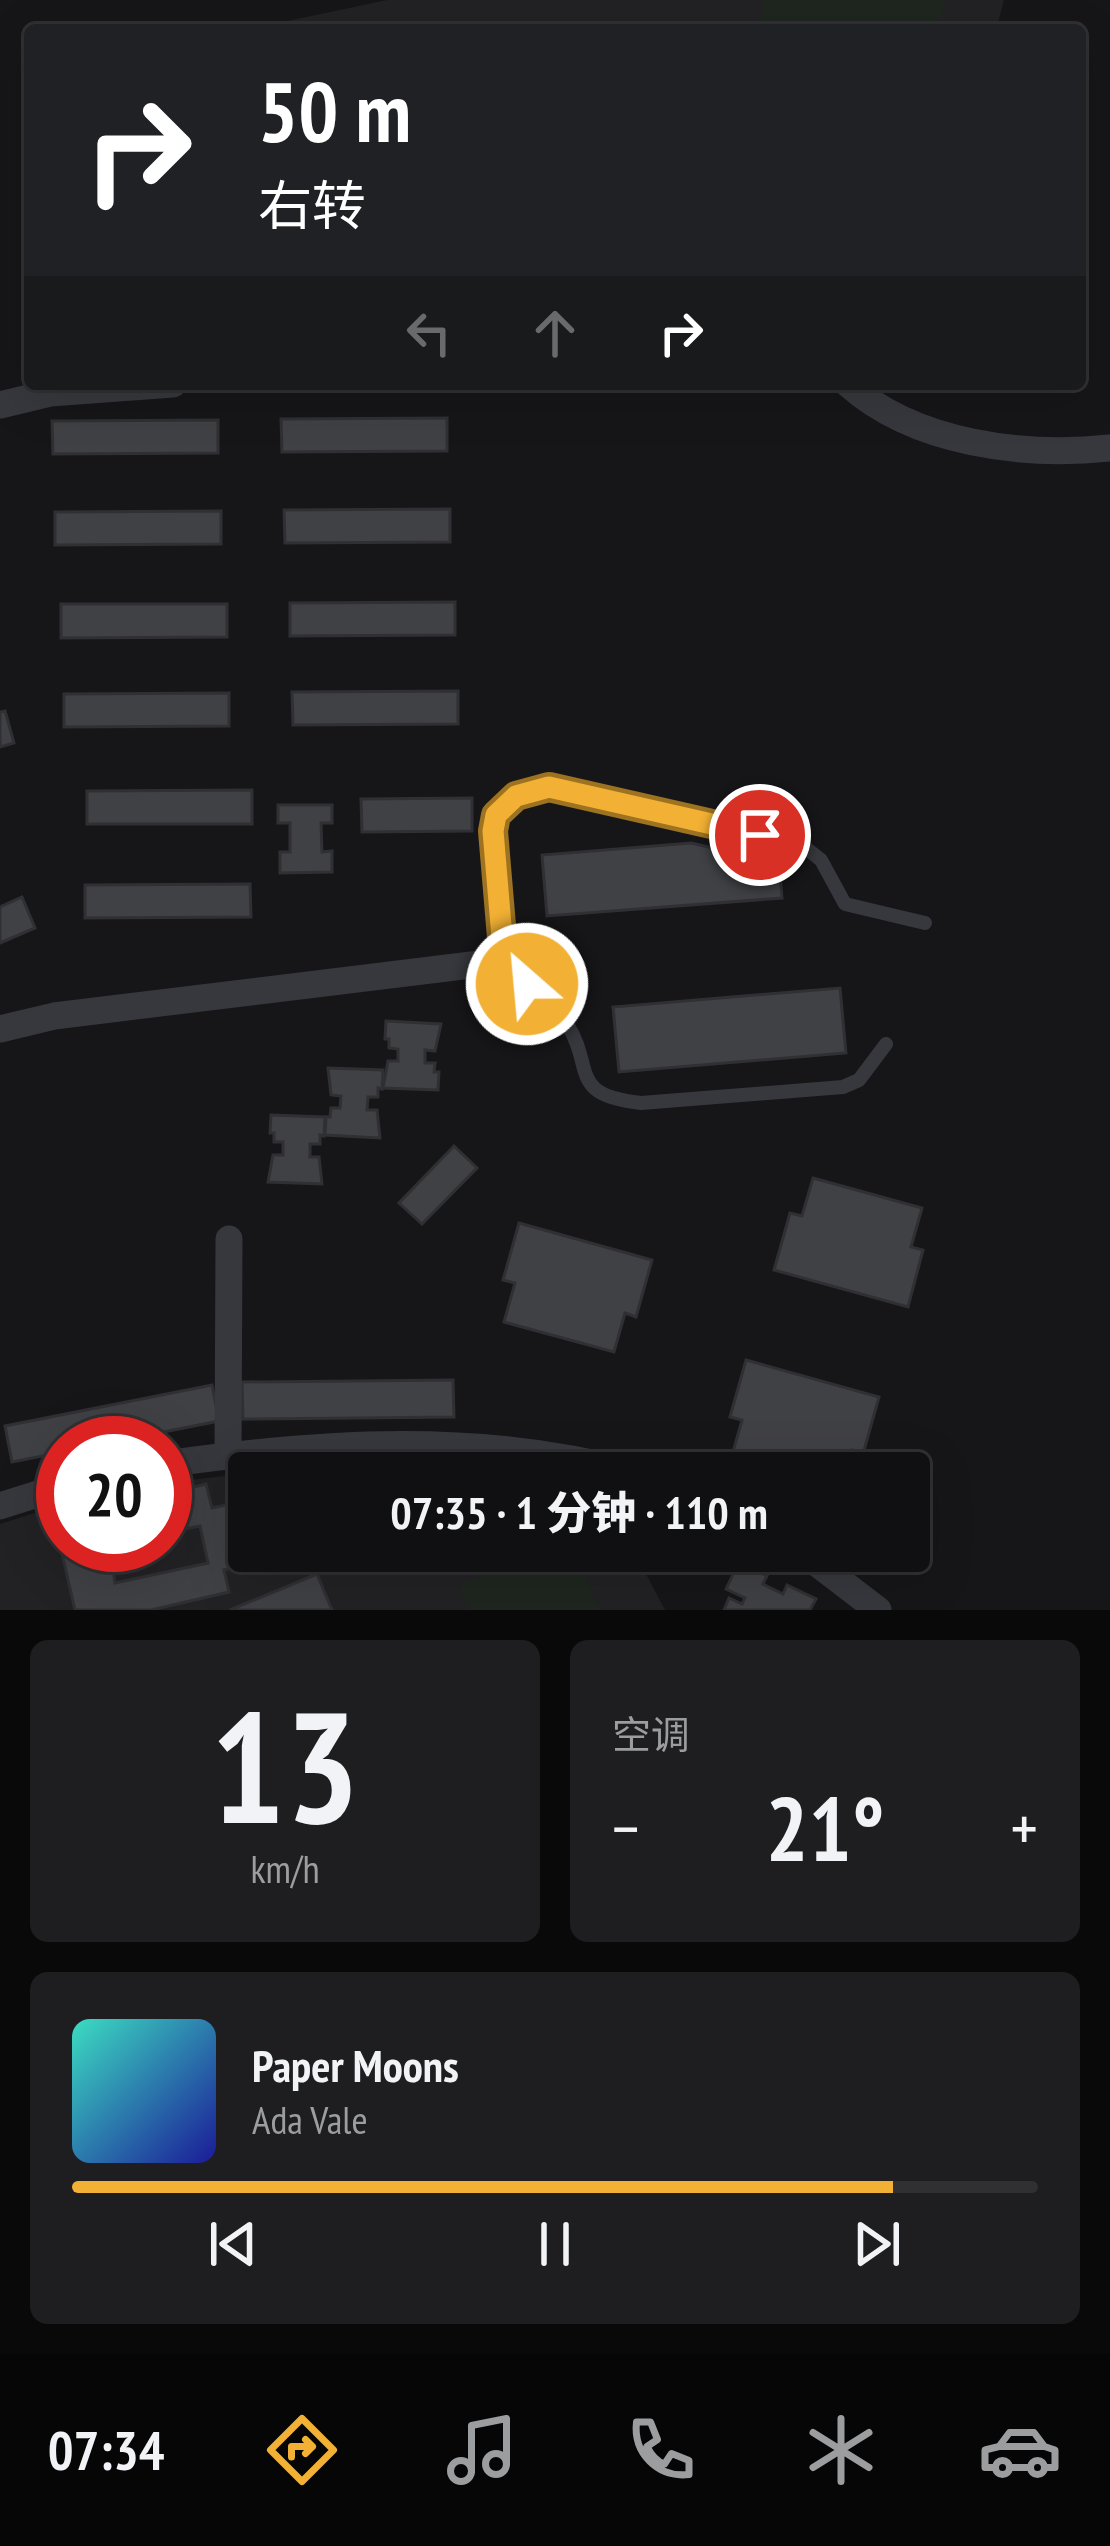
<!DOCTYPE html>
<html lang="zh">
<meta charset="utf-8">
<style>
:root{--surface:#101012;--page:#1e1e20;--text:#f1f3f6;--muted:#9c9d9f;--line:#303032;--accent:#f2b134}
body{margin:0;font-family:"PT Sans Narrow","Noto Sans SC",sans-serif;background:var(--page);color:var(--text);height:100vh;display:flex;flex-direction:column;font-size:45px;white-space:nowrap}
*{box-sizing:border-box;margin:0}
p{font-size:39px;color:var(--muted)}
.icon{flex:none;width:66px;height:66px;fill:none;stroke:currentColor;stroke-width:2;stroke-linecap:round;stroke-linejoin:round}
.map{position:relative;height:1610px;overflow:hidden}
.drawer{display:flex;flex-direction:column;gap:30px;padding:30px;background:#09090a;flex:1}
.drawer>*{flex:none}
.hud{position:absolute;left:24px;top:24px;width:1062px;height:366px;border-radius:12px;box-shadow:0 12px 48px #0002,0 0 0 3px var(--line);background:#202124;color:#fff;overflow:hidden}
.speed{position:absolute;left:36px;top:1416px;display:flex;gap:24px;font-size:60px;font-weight:700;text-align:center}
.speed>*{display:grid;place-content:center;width:156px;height:156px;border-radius:50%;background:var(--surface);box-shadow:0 12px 48px #0002,0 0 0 3px var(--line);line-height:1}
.speed .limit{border:18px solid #d22;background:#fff;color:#111}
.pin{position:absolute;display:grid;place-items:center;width:102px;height:102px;color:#fff;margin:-51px;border:6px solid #fff;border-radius:50%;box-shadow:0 3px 12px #0007}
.me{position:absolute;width:132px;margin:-66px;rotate:333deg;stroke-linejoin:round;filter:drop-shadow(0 0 9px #0008)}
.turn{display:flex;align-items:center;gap:42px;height:252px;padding:0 36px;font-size:54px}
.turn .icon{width:156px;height:156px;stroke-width:2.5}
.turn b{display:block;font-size:84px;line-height:102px}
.lanes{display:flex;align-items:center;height:114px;padding:0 36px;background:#0003;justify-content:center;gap:60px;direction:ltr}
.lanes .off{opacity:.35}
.big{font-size:90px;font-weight:800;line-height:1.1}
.drawer .tile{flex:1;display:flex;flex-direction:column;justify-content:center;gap:18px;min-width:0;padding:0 42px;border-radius:18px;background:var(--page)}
.drawer .dial{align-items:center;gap:0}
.dial b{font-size:156px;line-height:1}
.song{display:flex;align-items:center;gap:36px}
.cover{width:144px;height:144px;border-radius:18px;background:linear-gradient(135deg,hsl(170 70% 55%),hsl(240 70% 35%))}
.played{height:12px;border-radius:6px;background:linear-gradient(90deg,var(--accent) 85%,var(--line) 85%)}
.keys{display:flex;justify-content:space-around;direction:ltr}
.heat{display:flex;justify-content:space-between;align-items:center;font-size:66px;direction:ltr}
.drawer .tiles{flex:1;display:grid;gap:30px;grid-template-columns:1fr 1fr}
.tile:last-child{grid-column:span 2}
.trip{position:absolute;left:228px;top:1452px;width:702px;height:120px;border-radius:12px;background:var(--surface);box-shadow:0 12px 48px #0002,0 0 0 3px var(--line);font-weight:800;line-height:120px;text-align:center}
.tab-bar{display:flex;height:192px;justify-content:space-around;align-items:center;background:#060607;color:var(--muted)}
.tab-bar .icon{width:84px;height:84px}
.tab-bar .current{color:var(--accent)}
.tab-bar b{font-size:54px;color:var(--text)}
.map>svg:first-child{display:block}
</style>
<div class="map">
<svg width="1110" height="1610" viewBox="0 0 1110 1610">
<rect width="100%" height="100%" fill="#161618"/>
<g fill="#222225">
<polygon points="387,0 1004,0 996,30 244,30"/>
<polygon points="417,1461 513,1465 546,1473 249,1473 249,1551 634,1551 665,1610 0,1610 0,1524 63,1504 63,1545 165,1545 165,1483 326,1464"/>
</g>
<g fill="#1e261f">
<polygon points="765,0 945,0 936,30 756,30"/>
<polygon points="540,1551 574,1551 600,1610 470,1610 459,1585"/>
</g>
<g fill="#404145" stroke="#303034" stroke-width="3">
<polygon points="447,418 447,451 282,452 281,419"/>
<polygon points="218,420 218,453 53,454 52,421"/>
<polygon points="450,509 450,542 285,543 284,510"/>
<polygon points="221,511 221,544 55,545 55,512"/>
<polygon points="455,602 455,635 290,636 290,603"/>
<polygon points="61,604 227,604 227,637 61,638"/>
<polygon points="458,691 458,724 293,725 292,692"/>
<polygon points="229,693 229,726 64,727 64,694"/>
<polygon points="5,711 14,743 0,747 0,712"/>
<polygon points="252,790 252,824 87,824 87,791"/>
<polygon points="472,798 472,831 362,832 361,799"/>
<polygon points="278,805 332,805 332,823 321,823 322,852 332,851 332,872 280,873 280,852 290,852 290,823 278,823"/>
<polygon points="691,843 779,863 782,898 547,916 542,855"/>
<polygon points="250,884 251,917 85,918 85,885"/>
<polygon points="22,897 35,928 0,943 0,907"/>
<polygon points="840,988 846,1053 619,1072 613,1007"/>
<polygon points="386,1021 441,1024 435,1051 425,1050 425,1063 435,1063 434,1072 439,1072 438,1090 383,1088 388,1061 398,1061 398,1049 389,1048 389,1039 385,1039"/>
<polygon points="328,1068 383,1070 382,1089 378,1088 378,1097 368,1097 367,1110 377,1110 380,1138 325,1135 326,1117 330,1117 331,1108 340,1108 341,1096 331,1095"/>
<polygon points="271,1115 325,1117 324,1136 320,1135 320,1144 310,1144 310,1157 319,1157 322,1184 268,1182 273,1155 283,1155 283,1142 274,1142 274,1133 270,1133"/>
<polygon points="454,1146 477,1168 422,1224 399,1203"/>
<polygon points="813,1178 922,1208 911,1247 923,1250 908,1307 774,1270 790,1213 802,1216"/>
<polygon points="519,1223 652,1260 636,1317 625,1313 614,1352 504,1322 515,1283 503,1280"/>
<polygon points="746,1360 879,1397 863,1454 852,1450 845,1473 782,1473 731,1459 742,1420 730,1417"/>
<polygon points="453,1380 454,1417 243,1419 242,1382"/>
<polygon points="212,1385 219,1421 108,1443 63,1443 63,1452 12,1462 5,1426"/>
<polygon points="206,1484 212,1508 249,1500 249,1551 307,1551 224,1570 229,1592 151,1610 75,1610 54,1519 63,1517 63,1545 109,1545 115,1583 208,1563 200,1526 165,1533 165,1494"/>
<polygon points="739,1562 767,1576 763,1584 783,1594 787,1585 816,1599 810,1610 724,1610 729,1598 742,1604 745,1598 726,1589"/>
<polygon points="317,1574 332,1610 230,1610"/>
</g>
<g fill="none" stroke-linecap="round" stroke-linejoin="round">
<path stroke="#37383d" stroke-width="14" d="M886,1044L859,1080L843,1087L641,1103C567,1095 595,1068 567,1024C552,1001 512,983 504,957C498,938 500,913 498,892C493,839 482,797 549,787L802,845L821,860L845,904L925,923"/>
<g stroke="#37383d" stroke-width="27">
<path d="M848,384C915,444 1024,457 1110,448"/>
<polyline points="0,405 50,393 173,384"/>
<polyline points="0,1029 54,1016 504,961"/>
<polyline points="228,1455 229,1239"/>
<path d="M165,1464C321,1442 479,1431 633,1473"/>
<polyline points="0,1506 63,1486"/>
<polyline points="801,1551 878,1610"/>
</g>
</g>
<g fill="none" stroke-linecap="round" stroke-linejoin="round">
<defs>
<polyline id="route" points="527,984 504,961 493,831 496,815 516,796 549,787 760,835"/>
</defs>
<use href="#route" stroke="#9d7322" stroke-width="30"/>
<use href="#route" stroke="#f2b134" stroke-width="21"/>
</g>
</svg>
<div class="speed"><div class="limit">20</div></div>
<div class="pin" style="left:760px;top:835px;background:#d93025"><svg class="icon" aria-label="arrive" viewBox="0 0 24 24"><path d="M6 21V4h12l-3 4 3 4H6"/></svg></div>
<svg class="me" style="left:527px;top:984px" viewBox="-20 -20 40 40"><circle r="17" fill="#f2b134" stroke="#fff" stroke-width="3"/><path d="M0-11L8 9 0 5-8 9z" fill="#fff"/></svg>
<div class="trip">07:35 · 1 分钟 · 110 m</div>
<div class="hud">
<div class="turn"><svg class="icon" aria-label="right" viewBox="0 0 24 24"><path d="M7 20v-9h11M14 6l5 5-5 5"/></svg><div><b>50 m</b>右转</div></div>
<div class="lanes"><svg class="icon off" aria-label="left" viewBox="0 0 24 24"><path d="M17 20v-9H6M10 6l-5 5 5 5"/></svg><svg class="icon off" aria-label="ahead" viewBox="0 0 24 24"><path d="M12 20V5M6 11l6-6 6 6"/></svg><svg class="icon" aria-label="right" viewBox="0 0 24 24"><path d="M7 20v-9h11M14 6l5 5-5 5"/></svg></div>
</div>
</div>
<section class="drawer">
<div class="tiles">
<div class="tile dial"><b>13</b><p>km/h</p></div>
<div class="tile"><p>空调</p>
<div class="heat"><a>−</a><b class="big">21°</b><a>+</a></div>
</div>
<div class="tile">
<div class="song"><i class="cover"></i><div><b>Paper Moons</b><p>Ada Vale</p></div></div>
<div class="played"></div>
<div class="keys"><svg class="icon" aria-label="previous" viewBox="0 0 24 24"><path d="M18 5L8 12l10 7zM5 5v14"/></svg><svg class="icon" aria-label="pause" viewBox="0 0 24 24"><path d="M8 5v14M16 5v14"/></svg><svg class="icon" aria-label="next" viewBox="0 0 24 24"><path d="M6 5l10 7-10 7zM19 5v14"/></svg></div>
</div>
</div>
</section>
<nav class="tab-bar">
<b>07:34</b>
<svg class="icon current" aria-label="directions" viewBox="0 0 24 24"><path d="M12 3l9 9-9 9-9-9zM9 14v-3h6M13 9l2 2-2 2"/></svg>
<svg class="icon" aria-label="music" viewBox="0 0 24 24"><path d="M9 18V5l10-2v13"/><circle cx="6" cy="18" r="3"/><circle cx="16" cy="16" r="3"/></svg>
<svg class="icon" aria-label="phone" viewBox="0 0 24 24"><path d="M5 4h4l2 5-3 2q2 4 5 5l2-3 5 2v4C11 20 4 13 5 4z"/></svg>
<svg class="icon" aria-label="climate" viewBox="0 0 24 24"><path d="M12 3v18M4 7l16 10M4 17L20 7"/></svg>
<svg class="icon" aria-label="car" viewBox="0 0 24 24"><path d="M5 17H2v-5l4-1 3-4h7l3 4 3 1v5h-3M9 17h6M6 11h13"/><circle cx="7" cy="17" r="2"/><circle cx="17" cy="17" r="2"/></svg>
</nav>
